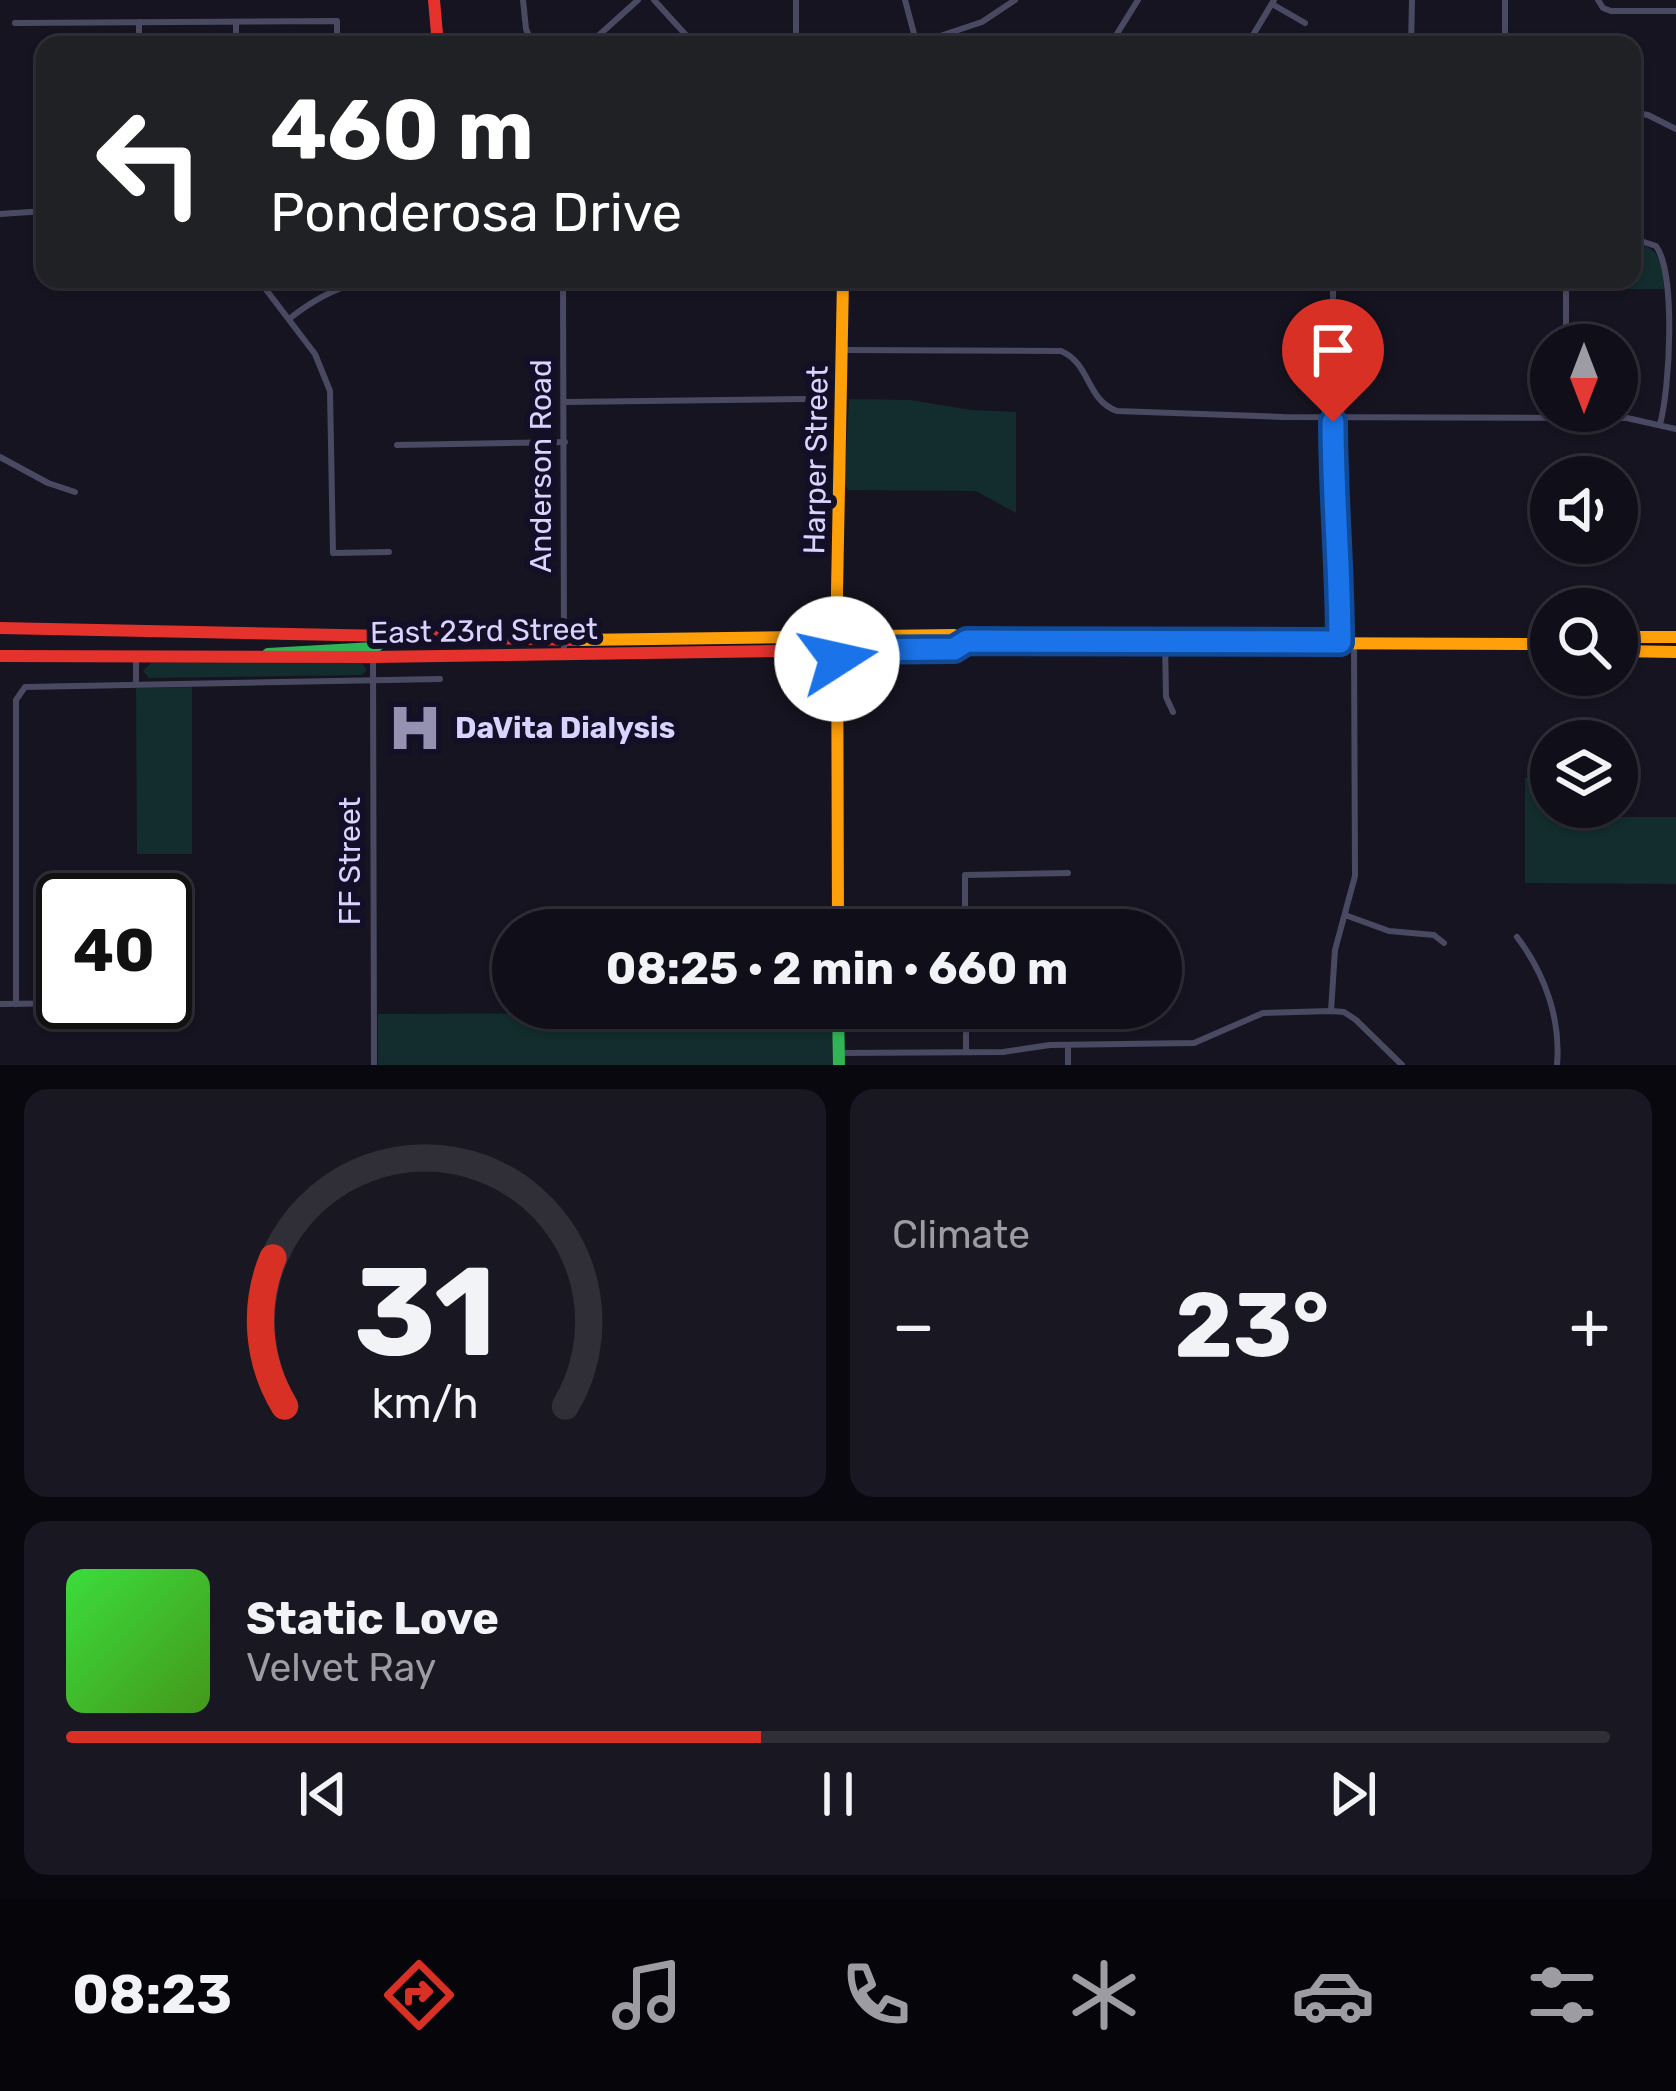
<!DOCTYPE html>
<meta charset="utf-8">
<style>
:root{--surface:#100f19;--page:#191822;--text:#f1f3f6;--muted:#9c9ca2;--line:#302f38;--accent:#d93025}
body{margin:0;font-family:Rubik,sans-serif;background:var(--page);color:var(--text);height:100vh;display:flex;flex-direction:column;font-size:45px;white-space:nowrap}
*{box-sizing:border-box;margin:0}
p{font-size:39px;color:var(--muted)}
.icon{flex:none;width:66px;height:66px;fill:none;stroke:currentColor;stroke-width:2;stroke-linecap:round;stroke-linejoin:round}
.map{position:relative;height:1065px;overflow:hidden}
.panel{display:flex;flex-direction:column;gap:24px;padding:24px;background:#09080e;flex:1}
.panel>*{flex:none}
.top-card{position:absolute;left:36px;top:36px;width:1605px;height:252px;border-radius:24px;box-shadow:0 3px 9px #0004,0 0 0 3px var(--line);background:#202124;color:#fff;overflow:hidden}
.needle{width:78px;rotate:180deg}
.fabs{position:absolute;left:1530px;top:324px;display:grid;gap:24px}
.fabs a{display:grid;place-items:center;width:108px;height:108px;border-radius:50%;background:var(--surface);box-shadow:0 3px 9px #0004,0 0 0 3px var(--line);font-size:60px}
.speed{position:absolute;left:36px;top:873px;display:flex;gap:24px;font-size:60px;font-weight:700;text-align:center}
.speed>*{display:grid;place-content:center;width:156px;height:156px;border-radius:50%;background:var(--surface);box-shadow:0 3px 9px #0004,0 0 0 3px var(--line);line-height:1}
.speed .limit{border:6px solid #111;border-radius:18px;background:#fff;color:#111}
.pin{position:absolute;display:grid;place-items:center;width:102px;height:102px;color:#fff;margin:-123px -51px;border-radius:50% 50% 50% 0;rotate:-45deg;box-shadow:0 0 12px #0007}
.pin .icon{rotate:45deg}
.me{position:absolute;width:132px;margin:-66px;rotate:80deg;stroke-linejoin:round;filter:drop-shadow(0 0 9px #0008)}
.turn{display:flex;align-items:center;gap:42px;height:252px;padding:0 36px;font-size:54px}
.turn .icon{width:156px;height:156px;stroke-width:2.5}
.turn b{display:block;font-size:84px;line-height:102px}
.big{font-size:90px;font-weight:700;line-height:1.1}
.panel .widget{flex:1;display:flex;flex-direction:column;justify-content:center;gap:18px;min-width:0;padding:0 42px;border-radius:24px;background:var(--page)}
.panel .dial{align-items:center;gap:0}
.dial svg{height:312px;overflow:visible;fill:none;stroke:var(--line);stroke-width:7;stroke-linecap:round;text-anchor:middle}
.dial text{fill:var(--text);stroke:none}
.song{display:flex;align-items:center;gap:36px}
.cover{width:144px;height:144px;border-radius:18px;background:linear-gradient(135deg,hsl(120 70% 55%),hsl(100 70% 35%))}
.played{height:12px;border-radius:6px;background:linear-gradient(90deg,var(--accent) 45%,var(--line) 45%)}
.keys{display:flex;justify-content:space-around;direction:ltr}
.heat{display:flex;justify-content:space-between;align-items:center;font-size:66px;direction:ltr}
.panel .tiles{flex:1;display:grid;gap:24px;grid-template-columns:1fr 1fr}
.widget:last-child{grid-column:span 2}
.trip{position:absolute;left:492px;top:909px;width:690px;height:120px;border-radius:60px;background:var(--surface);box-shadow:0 3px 9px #0004,0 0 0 3px var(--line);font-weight:700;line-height:120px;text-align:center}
.menu{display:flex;height:192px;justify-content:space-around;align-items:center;background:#06060a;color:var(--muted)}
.menu .icon{width:84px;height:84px}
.menu .active{color:var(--accent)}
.menu b{font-size:54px;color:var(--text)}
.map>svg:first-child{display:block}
</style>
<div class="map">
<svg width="1676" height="1065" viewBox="0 0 1676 1065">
<rect width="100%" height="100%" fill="#161421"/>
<g fill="#132c2d">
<path d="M1632,243C1661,246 1663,264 1664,289H1571V279H1632Z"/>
<polygon points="849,399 910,400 971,410 1016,412 1016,513 976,491 848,490 844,483"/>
<polygon points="326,661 362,663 367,670 362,675 149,678 143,671 151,663"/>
<polygon points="192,687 192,854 137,854 136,688"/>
<polygon points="1525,778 1551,778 1551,807 1576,807 1576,817 1676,817 1676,884 1525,883"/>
<polygon points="833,1012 834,1065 378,1065 378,1014"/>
</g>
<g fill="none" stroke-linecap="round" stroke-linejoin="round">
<g stroke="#4a4962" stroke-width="6">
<polyline points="523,0 526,29 533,45"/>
<polyline points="654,0 695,45"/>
<polyline points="905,0 917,45"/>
<polyline points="1598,0 1603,8 1611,11 1676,11"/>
<polyline points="1272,4 1305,23"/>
<polyline points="139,22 139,45"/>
<polyline points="236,22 236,45"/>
<polyline points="15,23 337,21 337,45"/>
<polyline points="916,44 982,22 1015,0"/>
<polyline points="588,45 638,0"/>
<polyline points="796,45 796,0"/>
<polyline points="1110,45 1138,0"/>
<polyline points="1247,45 1274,0"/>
<polyline points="1411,45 1412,0"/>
<polyline points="1505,45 1505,0"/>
<polyline points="1632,112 1648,115 1676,129"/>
<polyline points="0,214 45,211"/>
<path d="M1632,238L1656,246C1676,273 1670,388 1660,424"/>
<polyline points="258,279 315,354 330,391 333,553 389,552"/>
<polyline points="563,279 564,654"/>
<polyline points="1333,279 1333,511 1341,569 1340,642"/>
<path d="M289,319C353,268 387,281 463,279"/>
<polyline points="1566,345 1566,279"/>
<path d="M843,350L1061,351C1091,364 1086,400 1117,411L1283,417L1627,418L1676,429"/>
<polyline points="565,402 804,399"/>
<polyline points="397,445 565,442"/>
<polyline points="0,457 48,483 75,492"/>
<polyline points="1165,641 1166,697 1173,712"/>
<polyline points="373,657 374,1065"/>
<polyline points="136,658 136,683"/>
<polyline points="1345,915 1389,931 1434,935 1444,943"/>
<polyline points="965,930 965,875 1068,873"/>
<path d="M1517,937C1545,974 1561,1019 1557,1065"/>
<polyline points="0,1004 90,1003"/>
<polyline points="16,1004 16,700 25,687 440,679"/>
<polyline points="966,1008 966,1052"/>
<polyline points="1331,1011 1335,950 1355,876 1354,642"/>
<polyline points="1068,1045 1068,1065"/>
<polyline points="839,1053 1003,1052 1050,1045 1194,1043 1263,1013 1331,1011 1344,1012 1356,1020 1402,1065"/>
</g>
<g stroke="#30b455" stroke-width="12">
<polyline points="268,654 374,648 387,638"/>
<polyline points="838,1008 839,1065"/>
</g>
<g stroke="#ff9f0a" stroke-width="12">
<polyline points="1617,637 1676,637"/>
<polyline points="578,640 954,635 967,642 1551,644"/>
<polyline points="780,651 954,649 967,642"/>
<polyline points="1617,651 1676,652"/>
<polyline points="838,930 837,591 843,279"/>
</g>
<g stroke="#e5322d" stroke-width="12">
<polyline points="434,0 438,45"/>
<polyline points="0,628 578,640"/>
<polyline points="0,656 373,657 780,651"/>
</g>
</g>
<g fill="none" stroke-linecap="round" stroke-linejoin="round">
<defs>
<path id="route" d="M837,659V650L954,649L967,641L1340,642C1340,568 1333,496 1333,422"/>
</defs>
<use href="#route" stroke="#114b97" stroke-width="30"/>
<use href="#route" stroke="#1a73e8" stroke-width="21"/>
</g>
<defs>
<symbol id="hospital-bare" viewBox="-9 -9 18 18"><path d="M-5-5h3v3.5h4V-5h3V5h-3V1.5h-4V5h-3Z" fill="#9591b1" stroke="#130f26" stroke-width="2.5" paint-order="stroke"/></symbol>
</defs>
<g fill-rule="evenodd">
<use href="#hospital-bare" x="377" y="690" width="76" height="76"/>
</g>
<g text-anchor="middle" stroke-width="12" stroke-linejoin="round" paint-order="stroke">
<g font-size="30" fill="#d9d4ff" stroke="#130f26">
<text transform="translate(816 460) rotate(-89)" y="10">Harper Street</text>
<text transform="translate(541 466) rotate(-90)" y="10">Anderson Road</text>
<text transform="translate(484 631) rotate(-1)" y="10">East 23rd Street</text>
<text transform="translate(350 861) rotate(-90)" y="10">FF Street</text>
</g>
<g font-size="30" font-weight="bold" fill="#d9d4ff" stroke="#130f26" text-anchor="start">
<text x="455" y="738">DaVita Dialysis</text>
</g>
</g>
</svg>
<div class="fabs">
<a><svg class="needle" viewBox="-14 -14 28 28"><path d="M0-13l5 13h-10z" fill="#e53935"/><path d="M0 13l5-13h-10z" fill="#9c9ca2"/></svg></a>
<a><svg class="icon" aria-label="sound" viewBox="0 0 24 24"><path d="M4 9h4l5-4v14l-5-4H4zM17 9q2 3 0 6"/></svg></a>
<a><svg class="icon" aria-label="search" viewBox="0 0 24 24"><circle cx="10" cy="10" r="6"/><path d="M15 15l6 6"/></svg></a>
<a><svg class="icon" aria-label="layers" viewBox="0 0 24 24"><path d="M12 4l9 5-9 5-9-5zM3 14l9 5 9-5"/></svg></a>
</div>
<div class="speed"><div class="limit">40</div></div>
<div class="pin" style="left:1333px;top:422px;background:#d93025"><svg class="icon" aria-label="arrive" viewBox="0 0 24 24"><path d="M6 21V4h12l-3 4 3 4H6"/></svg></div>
<svg class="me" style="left:837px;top:659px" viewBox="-20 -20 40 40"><circle r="19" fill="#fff"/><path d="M0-13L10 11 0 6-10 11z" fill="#1a73e8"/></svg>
<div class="trip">08:25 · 2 min · 660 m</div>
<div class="top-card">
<div class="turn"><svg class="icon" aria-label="left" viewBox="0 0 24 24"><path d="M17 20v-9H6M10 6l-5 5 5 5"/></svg><div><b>460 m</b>Ponderosa Drive</div></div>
</div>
</div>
<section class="panel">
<div class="tiles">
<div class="widget dial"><svg viewBox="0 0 100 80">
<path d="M14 69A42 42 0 1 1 86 69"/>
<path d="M14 69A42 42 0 0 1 11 31" stroke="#d93025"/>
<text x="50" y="56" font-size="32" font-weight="700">31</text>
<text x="50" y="72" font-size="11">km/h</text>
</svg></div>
<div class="widget"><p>Climate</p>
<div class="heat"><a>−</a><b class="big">23°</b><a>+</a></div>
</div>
<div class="widget">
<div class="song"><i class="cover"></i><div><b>Static Love</b><p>Velvet Ray</p></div></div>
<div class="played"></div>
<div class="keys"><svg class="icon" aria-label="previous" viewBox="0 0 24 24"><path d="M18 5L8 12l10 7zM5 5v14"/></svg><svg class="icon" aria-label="pause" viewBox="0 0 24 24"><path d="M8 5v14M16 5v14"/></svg><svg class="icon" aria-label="next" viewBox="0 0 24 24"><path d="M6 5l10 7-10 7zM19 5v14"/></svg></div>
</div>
</div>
</section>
<nav class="menu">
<b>08:23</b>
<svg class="icon active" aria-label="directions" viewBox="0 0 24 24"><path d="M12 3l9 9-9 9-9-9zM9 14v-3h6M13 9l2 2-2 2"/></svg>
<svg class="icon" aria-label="music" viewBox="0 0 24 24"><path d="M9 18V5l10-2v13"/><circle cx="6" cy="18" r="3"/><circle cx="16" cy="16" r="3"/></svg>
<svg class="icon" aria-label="phone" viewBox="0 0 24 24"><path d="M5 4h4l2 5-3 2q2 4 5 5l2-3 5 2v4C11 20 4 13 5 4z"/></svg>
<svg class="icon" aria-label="climate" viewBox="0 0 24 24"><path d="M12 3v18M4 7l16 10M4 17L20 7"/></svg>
<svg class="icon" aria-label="car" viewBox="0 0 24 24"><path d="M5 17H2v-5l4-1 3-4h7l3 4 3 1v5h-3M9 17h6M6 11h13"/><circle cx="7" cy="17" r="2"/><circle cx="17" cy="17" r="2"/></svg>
<svg class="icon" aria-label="filters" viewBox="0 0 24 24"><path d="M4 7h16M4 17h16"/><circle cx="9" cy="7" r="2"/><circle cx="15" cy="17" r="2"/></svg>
</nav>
